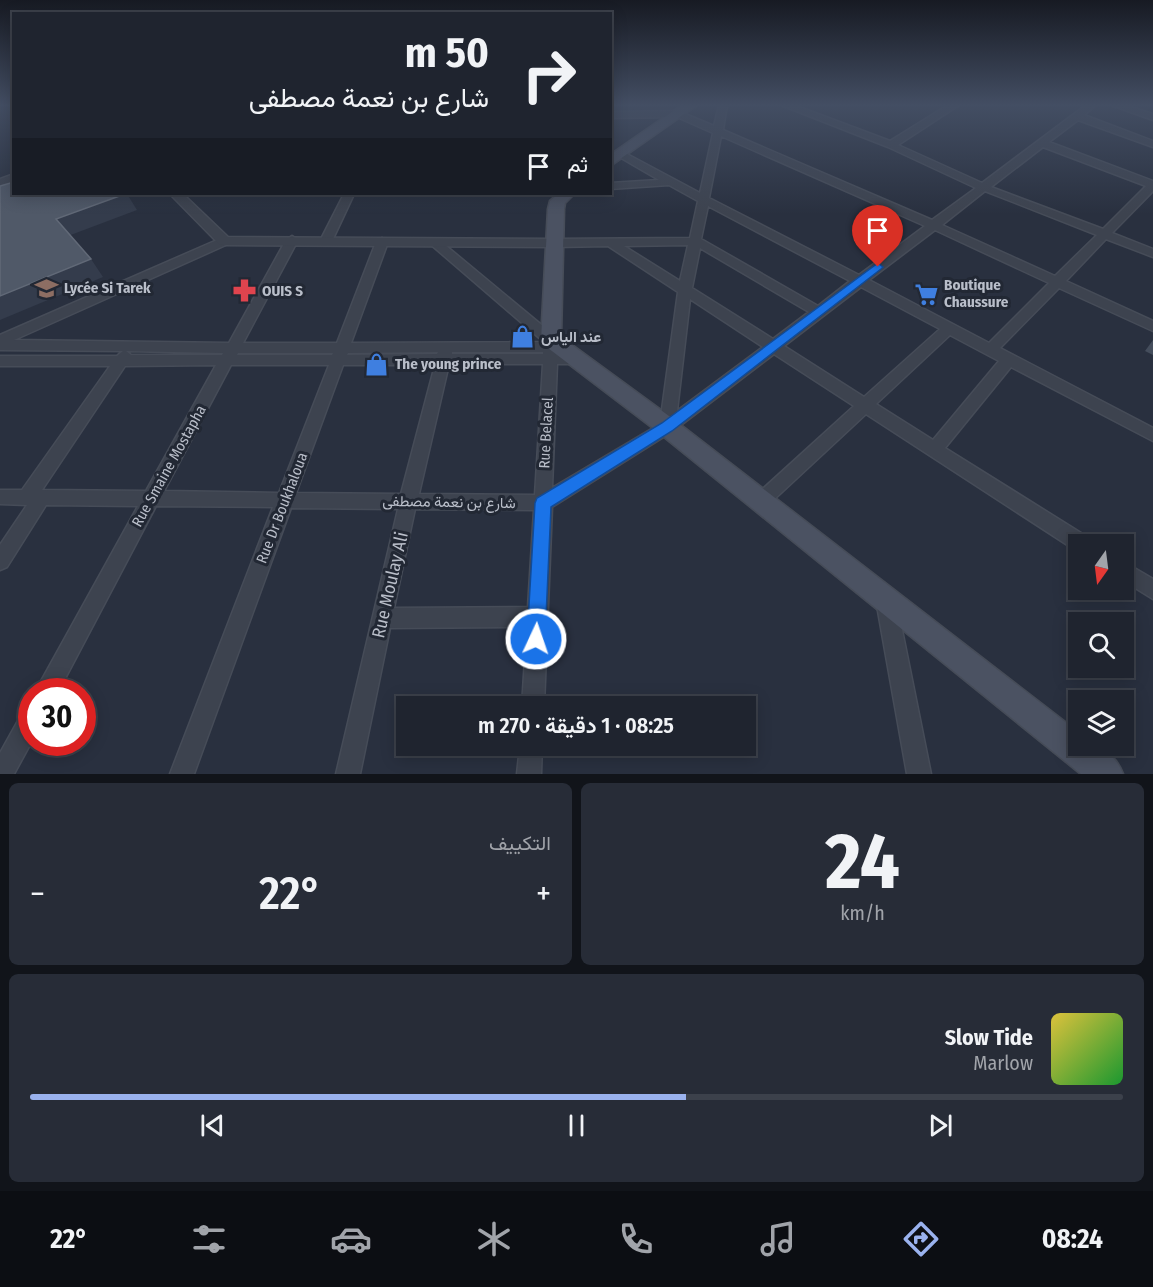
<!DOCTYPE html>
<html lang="ar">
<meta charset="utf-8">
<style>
:root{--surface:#1f242f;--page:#272c37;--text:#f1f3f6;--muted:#a1a4aa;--line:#3c414b;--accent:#9ab2ee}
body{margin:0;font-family:"Fira Sans Condensed",Vazirmatn,sans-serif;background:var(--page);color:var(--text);direction:rtl;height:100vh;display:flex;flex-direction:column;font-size:22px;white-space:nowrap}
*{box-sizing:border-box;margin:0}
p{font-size:20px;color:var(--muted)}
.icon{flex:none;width:33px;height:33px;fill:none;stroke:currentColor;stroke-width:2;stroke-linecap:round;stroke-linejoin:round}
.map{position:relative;height:774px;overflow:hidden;direction:ltr}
.sheet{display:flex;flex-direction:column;gap:9px;padding:9px;background:#11141a;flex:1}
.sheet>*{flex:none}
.hud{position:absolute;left:12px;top:12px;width:600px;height:183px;border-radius:0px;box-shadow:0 3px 15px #0003,0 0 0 2px var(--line);direction:rtl;background:#1f242f;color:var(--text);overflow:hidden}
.needle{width:39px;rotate:194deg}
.controls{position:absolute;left:1068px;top:534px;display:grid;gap:12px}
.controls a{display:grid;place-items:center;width:66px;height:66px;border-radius:0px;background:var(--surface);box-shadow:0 3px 15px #0003,0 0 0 2px var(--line);font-size:30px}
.speed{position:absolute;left:18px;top:678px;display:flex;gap:12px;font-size:30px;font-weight:700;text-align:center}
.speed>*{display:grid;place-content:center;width:78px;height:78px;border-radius:50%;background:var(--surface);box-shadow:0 3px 15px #0003,0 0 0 2px var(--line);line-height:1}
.speed .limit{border:9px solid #d22;background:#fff;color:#111}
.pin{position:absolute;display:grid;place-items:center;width:51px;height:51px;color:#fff;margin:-62px -26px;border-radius:50% 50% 50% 0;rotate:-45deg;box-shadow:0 0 6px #0007}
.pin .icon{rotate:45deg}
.me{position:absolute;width:66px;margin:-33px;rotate:3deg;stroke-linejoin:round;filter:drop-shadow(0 0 4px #0008)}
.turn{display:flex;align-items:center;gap:21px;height:126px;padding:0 24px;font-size:27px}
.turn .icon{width:78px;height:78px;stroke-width:2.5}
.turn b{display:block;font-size:42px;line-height:51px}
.then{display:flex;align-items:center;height:57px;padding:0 24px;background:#0003;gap:12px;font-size:22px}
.big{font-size:45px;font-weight:600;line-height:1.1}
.sheet .card{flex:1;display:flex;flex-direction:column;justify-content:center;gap:9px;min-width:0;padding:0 21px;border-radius:9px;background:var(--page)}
.sheet .dial{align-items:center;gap:0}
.dial b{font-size:78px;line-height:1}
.song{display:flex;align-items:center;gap:18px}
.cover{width:72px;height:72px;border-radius:9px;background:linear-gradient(135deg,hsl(50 70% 55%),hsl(130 70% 35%))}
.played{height:6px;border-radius:3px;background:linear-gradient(90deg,var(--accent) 60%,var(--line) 60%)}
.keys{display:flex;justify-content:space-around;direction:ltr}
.heat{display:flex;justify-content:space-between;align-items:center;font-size:33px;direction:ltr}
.sheet .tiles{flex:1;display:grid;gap:9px;grid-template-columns:1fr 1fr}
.card:last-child{grid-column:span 2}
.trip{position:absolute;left:396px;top:696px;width:360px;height:60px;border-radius:0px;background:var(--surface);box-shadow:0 3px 15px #0003,0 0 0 2px var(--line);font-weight:600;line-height:60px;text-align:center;direction:rtl}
.tab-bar{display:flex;height:96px;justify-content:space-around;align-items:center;background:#0c0e13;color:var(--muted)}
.tab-bar .icon{width:42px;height:42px}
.tab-bar .active{color:var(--accent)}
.tab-bar b{font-size:27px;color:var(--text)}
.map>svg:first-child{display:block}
</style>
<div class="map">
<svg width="1153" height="774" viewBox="0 0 1153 774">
<rect width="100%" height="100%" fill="#29303f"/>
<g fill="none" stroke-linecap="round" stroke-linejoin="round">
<defs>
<g id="minor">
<path d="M719,105H727L723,130L932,220L976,188L888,147L781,105H794L890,141L948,105H959L898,145L982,183L1086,105H1096L1084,115L1153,141V147L1078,120L1049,142L1153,181V191L1112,233L1153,249V257L1106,239L1066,281L1153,321V331L1059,288L1000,348L1153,428V441L1011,367L945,448L1089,538L1091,544H1078V551L1075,550L866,414L767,506L761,508L755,506L752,501L755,496L854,406L774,354L673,431L552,507L544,706H522L527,627L390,628L360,774H336L398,509L291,508L194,774H170L273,507L156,506L58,692H35L138,506L46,505L7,567L0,570V545L27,505L0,504V490H22L110,366H0V356H117L123,351L0,350V335L224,237L228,238V244L14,340L229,343L286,240L292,236L298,240L243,343H337L376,242L382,238L388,242L351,343L544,342L429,243L435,239L439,240L556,337L557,354H578L585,359L578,364H557L552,488L660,424L678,292L608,246L555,247L549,243L555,239L690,238L698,201L669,185L610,189V183L659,180L616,155L625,153L700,193L713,133L677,117L610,118V112L678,111L714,126ZM721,136L925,226L859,275L709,198ZM1043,147L1146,186L1103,229L991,187ZM985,191L1097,235L1055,276L942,225ZM708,206L850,281L818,306L701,239ZM935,230L1049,283L989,343L869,280ZM688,245L680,281L624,246ZM700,248L809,312L773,339L692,288ZM861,287L940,329L864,397L784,346ZM690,299L763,347L677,411ZM950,335L999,361L933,440L876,404ZM126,351L223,353L222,355H131ZM438,352L437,354L347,355L348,353ZM452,352H543V354H452ZM238,353H333L332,355H237ZM449,364H543L535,495L419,494ZM216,365L146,491L42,490L125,366ZM231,365H329L279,493L164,491ZM343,365H435L401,494L296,493ZM415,509L534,510L528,607L394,608Z"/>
<polygon points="1111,105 1125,105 1153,114 1153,120"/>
<polygon points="344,194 354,194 332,241 330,244 322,244 320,241"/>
<polygon points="1124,562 1153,579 1153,599 1124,581"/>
<polygon points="886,591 893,593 896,600 931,774 907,774 876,600 879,593"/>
<polygon points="32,707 32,741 14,774 0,774 0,753 24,710"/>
<polygon points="520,746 542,746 541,774 517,774"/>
</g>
<g id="tertiary">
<polygon points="14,174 14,182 0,187 0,179"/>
<polygon points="170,194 183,194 228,237 555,239 562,243 555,247 224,245 219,244"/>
</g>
<g id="secondary">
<polygon points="682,105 697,105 610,166 610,155"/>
<path d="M558,194H574L565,203L564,209L561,337L669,416L1078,732V746C1100,746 1115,753 1123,774H1081L653,428L544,345L541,340L548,209L550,201Z"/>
</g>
</defs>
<use href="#minor" stroke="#464c58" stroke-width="3"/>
<use href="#tertiary" stroke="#464c58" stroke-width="3"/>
<use href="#secondary" stroke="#464c58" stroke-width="3"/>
<use href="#minor" fill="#3d434f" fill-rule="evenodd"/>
<use href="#tertiary" fill="#3d434f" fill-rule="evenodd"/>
<use href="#secondary" fill="#4b5262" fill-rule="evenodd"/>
</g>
<polygon fill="#444d5c" points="1153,340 1153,355 1145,351"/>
<g fill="#343c4c">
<polygon points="125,194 127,194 137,210 68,236 56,219"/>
<polygon points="91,259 103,277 0,320 0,296"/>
</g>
<polygon fill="#505968" stroke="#616977" stroke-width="1.5" points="14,182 14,194 125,194 56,219 91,259 0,296 0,186"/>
<linearGradient id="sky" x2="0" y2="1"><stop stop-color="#171a23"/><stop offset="0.49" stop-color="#434e63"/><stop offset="1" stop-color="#434e63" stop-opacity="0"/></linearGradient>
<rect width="1153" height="214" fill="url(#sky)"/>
<polygon fill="#1a73e8" stroke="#114b97" stroke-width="1.5" points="878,263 883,267 881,269 672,431 551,507 545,639 543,646 536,649 530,646 527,639 535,503 537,498 662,423"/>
<defs>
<symbol id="school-bare" viewBox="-9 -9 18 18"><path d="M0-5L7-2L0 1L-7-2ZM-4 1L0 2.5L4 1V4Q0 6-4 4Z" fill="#8d6e63" stroke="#222834" stroke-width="2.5" paint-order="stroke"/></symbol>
<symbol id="pharmacy-bare" viewBox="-9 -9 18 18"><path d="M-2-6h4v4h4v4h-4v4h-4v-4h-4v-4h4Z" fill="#e0444e" stroke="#222834" stroke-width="2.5" paint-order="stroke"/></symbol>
<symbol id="supermarket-bare" viewBox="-9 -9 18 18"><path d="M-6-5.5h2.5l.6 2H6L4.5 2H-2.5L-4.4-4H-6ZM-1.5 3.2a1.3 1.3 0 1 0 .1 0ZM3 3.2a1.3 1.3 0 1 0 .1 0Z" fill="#3f7fe0" stroke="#222834" stroke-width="2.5" paint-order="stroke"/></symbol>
<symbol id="shop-bare" viewBox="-9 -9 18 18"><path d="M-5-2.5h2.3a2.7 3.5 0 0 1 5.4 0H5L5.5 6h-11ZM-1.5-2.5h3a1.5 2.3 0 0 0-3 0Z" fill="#3f7fe0" stroke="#222834" stroke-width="2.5" paint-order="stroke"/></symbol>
</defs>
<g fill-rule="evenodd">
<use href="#school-bare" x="30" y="272" width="33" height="33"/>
<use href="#pharmacy-bare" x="228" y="274" width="33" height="33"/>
<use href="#supermarket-bare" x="910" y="278" width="33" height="33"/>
<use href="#shop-bare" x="506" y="320" width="33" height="33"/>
<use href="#shop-bare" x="360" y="348" width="33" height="33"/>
</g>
<g text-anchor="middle" stroke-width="6" stroke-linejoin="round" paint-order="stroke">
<g font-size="15" font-weight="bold" fill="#b9bec9" stroke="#222834" text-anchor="start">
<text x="944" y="290">Boutique<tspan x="944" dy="17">Chaussure</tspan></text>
<text x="64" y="293">Lycée Si Tarek</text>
<text x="262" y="296">OUIS S</text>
<text x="541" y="342">عند الياس</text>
<text x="395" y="369">The young prince</text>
</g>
<g font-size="15" fill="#b9bec9" stroke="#222834">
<text transform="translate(546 433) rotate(-87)" y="5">Rue Belacel</text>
<text transform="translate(169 466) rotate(-61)" y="5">Rue Smaine Mostapha</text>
<text transform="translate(449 502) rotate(1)" y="5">شارع بن نعمة مصطفى</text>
<text transform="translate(282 508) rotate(-69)" y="5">Rue Dr Boukhaloua</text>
</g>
<g font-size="18" fill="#b9bec9" stroke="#222834">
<text transform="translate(390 585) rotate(-77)" y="6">Rue Moulay Ali</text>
</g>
</g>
</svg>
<div class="controls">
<a><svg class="needle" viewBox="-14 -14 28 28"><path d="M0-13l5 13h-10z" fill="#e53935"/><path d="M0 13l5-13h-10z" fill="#a1a4aa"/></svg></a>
<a><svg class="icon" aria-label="search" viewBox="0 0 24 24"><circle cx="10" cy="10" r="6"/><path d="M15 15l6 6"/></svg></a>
<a><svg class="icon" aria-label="layers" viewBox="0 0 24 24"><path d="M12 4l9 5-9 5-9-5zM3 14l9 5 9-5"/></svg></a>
</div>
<div class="speed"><div class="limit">30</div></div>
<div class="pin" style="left:878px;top:267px;background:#d93025"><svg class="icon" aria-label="arrive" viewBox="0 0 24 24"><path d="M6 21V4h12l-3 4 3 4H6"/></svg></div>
<svg class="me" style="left:536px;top:639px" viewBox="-20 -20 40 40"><circle r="17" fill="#1a73e8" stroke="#fff" stroke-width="3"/><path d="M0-11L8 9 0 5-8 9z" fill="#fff"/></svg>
<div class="trip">08:25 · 1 دقيقة · 270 m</div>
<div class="hud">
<div class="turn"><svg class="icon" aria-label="right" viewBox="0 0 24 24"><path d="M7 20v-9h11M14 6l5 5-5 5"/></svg><div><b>50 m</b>شارع بن نعمة مصطفى</div></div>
<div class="then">ثم<svg class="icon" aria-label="arrive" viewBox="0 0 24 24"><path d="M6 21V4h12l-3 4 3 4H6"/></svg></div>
</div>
</div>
<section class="sheet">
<div class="tiles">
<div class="card dial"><b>24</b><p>km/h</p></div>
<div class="card"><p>التكييف</p>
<div class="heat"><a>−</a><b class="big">22°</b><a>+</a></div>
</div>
<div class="card">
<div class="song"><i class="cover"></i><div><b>Slow Tide</b><p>Marlow</p></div></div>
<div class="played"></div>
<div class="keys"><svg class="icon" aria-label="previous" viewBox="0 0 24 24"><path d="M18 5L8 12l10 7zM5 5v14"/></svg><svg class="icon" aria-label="pause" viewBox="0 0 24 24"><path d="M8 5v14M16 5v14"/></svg><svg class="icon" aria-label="next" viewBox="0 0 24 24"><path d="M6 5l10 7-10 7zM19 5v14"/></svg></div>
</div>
</div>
</section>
<nav class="tab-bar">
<b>08:24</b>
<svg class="icon active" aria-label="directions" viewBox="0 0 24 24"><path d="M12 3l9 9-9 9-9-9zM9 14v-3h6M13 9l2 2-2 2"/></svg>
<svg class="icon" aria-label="music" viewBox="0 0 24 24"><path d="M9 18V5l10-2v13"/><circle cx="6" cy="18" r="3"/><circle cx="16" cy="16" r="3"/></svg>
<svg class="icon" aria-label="phone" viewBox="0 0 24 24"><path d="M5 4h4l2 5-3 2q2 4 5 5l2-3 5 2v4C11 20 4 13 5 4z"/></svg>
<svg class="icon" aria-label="climate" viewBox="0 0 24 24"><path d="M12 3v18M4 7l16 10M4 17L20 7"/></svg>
<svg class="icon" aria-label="car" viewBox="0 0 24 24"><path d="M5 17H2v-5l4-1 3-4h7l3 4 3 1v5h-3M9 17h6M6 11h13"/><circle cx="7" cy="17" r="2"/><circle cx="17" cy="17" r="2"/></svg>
<svg class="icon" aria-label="filters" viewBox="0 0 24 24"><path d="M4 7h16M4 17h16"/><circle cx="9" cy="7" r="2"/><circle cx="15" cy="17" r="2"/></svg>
<b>22°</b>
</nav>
